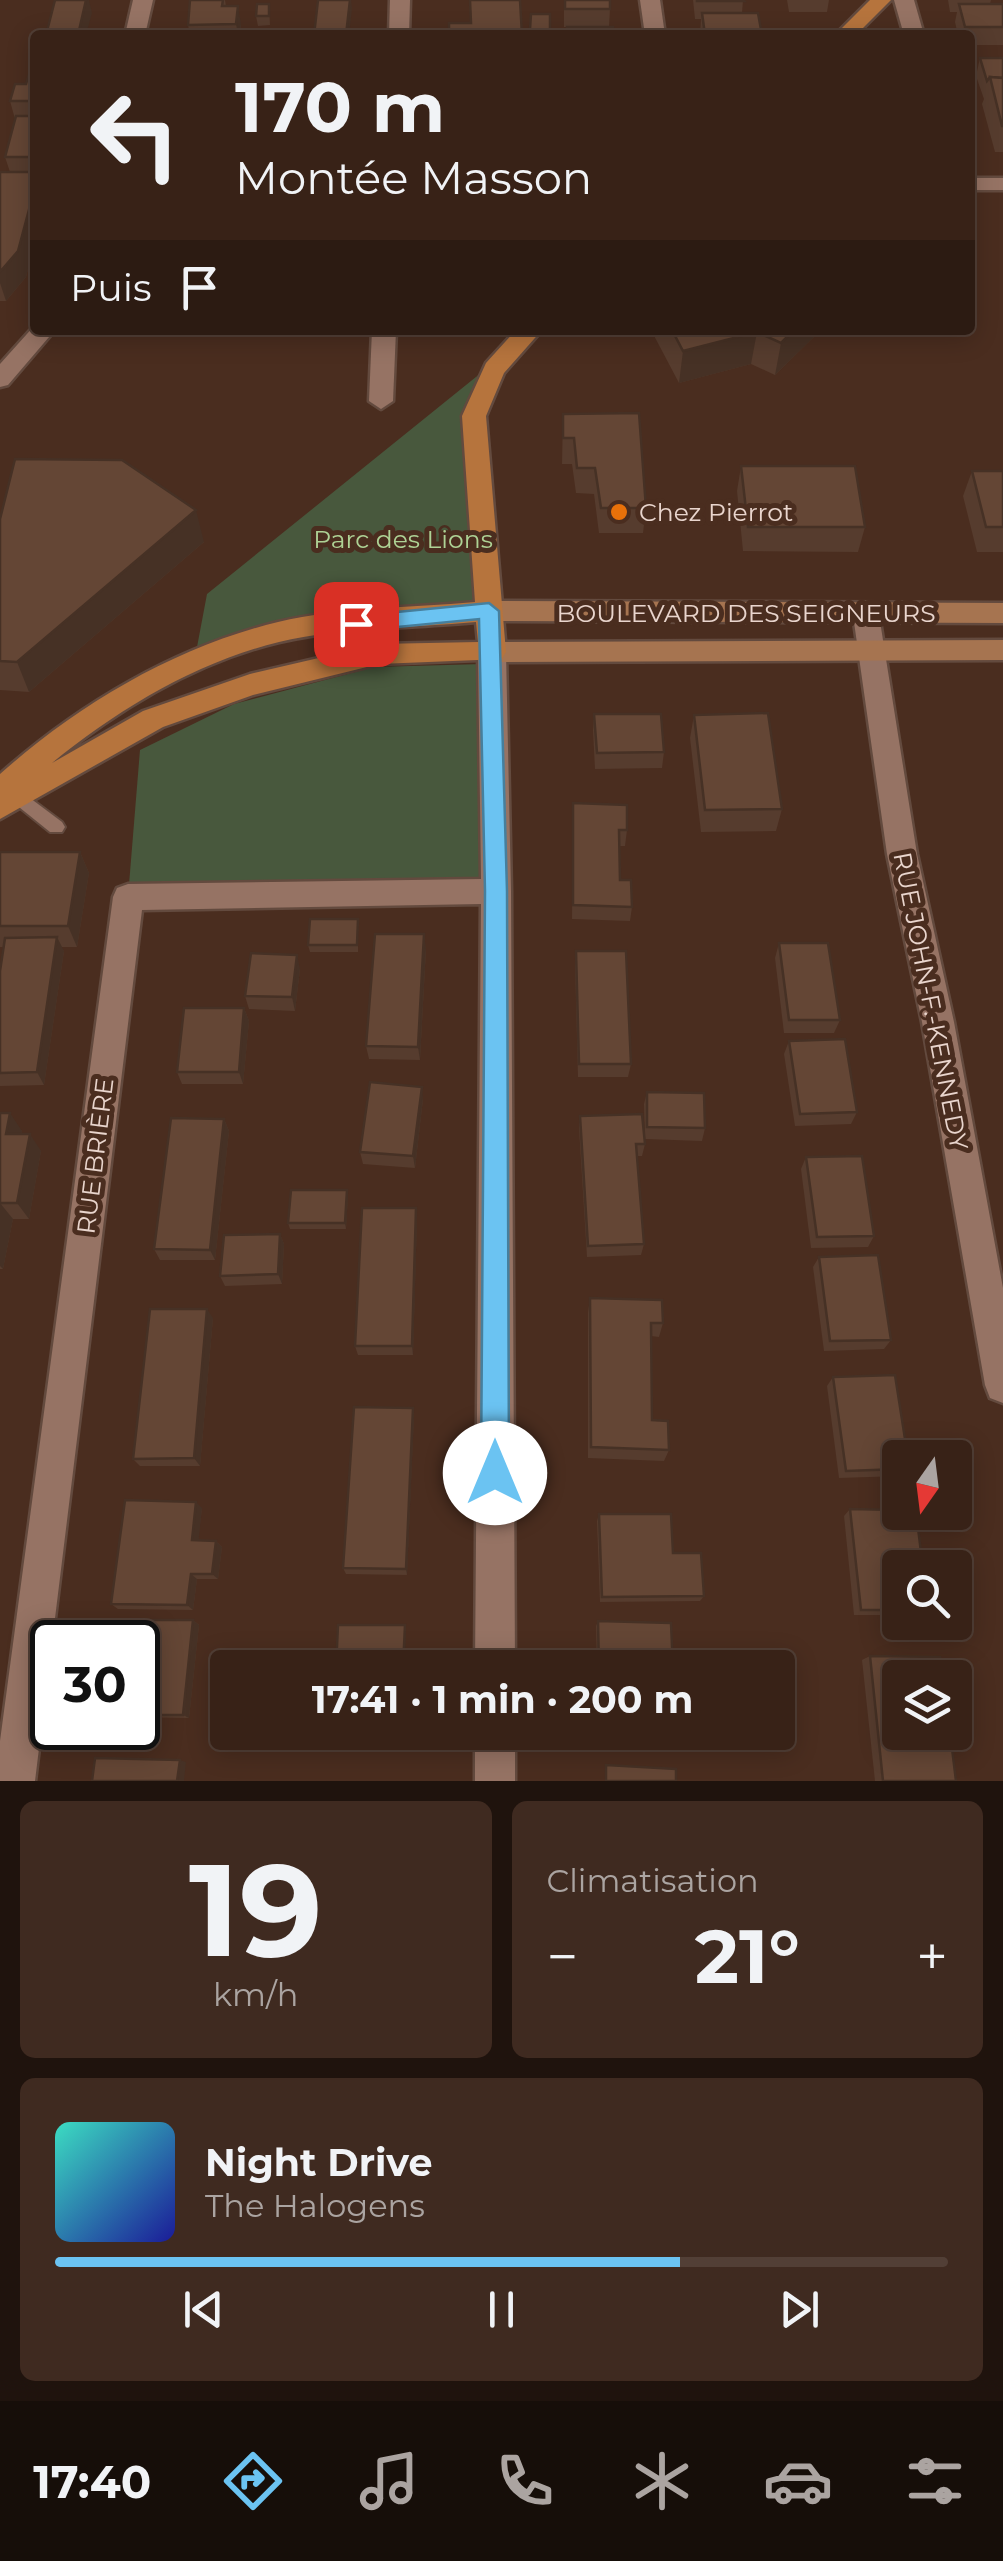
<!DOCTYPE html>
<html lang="fr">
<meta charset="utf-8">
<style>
:root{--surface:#382217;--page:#3f2a20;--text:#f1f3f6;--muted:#aba4a1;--line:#523f36;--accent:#6bc3f2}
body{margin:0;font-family:Montserrat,sans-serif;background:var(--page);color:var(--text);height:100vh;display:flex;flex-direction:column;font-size:38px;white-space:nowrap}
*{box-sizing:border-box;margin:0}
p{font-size:32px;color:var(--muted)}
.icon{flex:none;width:55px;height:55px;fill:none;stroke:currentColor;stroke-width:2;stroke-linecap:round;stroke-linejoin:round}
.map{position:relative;height:1781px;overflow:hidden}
.details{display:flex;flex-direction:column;gap:20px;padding:20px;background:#1f130d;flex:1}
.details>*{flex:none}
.hud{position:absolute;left:30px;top:30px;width:945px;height:305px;border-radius:10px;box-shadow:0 5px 25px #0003,0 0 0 2px var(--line);background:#382217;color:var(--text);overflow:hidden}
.needle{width:65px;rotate:194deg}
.fabs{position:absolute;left:882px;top:1440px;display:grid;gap:20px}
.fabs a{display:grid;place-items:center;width:90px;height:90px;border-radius:10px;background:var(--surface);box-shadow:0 5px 25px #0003,0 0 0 2px var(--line);font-size:50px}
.speed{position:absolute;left:30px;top:1620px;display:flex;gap:20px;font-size:50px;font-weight:700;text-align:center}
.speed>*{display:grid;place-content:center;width:130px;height:130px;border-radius:50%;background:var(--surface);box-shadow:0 5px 25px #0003,0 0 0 2px var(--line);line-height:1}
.speed .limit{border:5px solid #111;border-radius:15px;background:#fff;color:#111}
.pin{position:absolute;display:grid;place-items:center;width:85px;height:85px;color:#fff;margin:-42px;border-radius:20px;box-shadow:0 5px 15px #0006}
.me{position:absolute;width:110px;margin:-55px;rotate:0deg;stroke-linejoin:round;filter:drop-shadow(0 0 8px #0008)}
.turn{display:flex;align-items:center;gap:35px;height:210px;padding:0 40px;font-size:45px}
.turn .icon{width:130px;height:130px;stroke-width:2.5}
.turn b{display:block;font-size:70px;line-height:85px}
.then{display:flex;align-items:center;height:95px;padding:0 40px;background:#0003;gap:20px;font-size:38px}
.big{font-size:75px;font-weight:700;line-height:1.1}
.details .tile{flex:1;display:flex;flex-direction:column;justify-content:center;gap:15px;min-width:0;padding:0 35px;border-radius:15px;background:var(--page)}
.details .dial{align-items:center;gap:0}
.dial b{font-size:130px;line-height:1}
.song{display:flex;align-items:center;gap:30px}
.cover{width:120px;height:120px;border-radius:15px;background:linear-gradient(135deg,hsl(170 70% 55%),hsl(240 70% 35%))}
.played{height:10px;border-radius:5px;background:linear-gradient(90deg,var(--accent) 70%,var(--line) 70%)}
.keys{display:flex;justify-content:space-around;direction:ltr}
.heat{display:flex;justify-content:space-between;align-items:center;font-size:55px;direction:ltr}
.details .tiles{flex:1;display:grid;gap:20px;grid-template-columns:1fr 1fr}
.tile:last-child{grid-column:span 2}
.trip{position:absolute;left:210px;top:1650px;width:585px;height:100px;border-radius:10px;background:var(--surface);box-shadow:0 5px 25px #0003,0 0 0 2px var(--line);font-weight:700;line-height:100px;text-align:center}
.dock{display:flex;height:160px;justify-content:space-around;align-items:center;background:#160e09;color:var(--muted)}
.dock .icon{width:70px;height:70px}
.dock .active{color:var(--accent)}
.dock b{font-size:45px;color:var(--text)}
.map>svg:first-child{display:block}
</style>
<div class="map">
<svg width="1003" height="1781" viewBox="0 0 1003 1781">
<rect width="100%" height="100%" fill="#4a2d1f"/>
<g fill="#48583d">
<polygon points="497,360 483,384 489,611 324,627 194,663 207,594"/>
<polygon points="483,664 482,895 128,897 140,750 234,704 374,667"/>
</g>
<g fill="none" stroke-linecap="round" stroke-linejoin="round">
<defs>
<polygon id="service" points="10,783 62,822 65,827 62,832 50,832 4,795 2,790 4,785"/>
<g id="minor">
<polygon points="133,0 153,0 145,35 125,35"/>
<polygon points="390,0 410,0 409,35 389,35"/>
<polygon points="640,0 660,0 665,35 645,35"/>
<polygon points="894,0 914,0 924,35 904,35"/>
<rect x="970" y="178" width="33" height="12"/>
<polygon points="35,325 35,330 55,330 8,385 0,387 0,364"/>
<polygon points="372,330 396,330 393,401 381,409 369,401"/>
<polygon points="866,605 875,608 879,615 917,854 954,1022 1003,1288 1003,1403 990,1398 985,1385 922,1022 887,854 853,615 857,608"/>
<polygon points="492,642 502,645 506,652 511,891 515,1668 475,1668 481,904 142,910 35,1781 0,1781 0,1741 113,897 117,888 128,884 481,879 478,652 482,645"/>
<rect x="475" y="1732" width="40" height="49"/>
</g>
<g id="secondary">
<polygon points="489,601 1003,603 1003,623 489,621 480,618 476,611 480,604"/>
<polygon points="1003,640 1003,660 492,662 482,659 478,652 482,645 492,642"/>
</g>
<g id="primary">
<polygon points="870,0 891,0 856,35 835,35"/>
<path d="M516,330H542L504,373L486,416L506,652L502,659L379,664L253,695L163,727L0,819V774C79,704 175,647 278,622C342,607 410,608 475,602L462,416L486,363ZM476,622L478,642L379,644L250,674L143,711L52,763C117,710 196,662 279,642C344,627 411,628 476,622Z"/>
</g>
</defs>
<use href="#service" stroke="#634a3e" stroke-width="4"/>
<use href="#minor" stroke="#634a3e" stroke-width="5"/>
<use href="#secondary" stroke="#634a3e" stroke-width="5"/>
<use href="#primary" stroke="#634a3e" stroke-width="5"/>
<use href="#service" fill="#967364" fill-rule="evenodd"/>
<use href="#minor" fill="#967364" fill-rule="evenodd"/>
<use href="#secondary" fill="#a67450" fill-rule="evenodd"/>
<use href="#primary" fill="#b6743d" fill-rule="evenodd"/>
</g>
<g fill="#563c2e">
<polygon points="190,0 225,0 226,6 241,24 240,35 184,35 190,34 188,25"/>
<polygon points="564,0 610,9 609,27 564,27"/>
<polygon points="693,0 743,0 742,13 762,35 700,35 701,19 695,19"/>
<polygon points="787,0 829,0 827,12 789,12"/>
<polygon points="948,0 991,0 990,4 1003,4 1003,45 970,45 970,35 958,35 955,22 957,12 950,12"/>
<polygon points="269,4 270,25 258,26 256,16"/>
<polygon points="531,14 550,14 550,35 530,35"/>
<polygon points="35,54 35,241 26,277 6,301 0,301 0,172 10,172 5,157 15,119 10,101 26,84"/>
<polygon points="980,58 1003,58 1003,152 995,152 982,104 984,99 976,76"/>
<polygon points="205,330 309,330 309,331 206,332"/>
<polygon points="651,330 821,330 775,375 751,364 679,383"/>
<polygon points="563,414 646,508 643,533 599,533 594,494 576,493 572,464 562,464"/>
<polygon points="741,466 865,527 858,552 743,551 737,491"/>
<polygon points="972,471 1003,471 1003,552 977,552 963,496"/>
<polygon points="0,519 204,542 29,692 0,690"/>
<polygon points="594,714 664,752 662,768 595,769 593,730"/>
<polygon points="694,715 782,809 776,831 701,832 690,738"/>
<polygon points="573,803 627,830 625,846 619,846 620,880 632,907 630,921 572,919"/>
<polygon points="0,852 80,852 89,873 77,947 61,947 64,951 44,1085 0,1086 0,971 4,947 0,947"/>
<polygon points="358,919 358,952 310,952 308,945"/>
<polygon points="779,943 840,1020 834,1033 784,1033 775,958"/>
<polygon points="426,949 420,1060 369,1059 366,1046"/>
<polygon points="576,951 631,1064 628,1077 578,1077 575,965"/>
<polygon points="300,969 295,1011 249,1009 245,996"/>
<polygon points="244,1008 249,1021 243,1084 182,1084 177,1072"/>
<polygon points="789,1041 857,1112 851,1124 795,1126 784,1054"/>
<polygon points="647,1092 705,1128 702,1141 645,1139 644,1104"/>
<polygon points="423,1099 415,1168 363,1164 360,1152"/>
<polygon points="0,1113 22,1131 21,1134 41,1151 29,1219 13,1219 3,1269 0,1269"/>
<polygon points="580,1116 645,1144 642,1156 637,1156 644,1244 641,1255 587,1257 579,1128"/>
<polygon points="224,1119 229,1131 215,1260 160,1260 154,1249"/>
<polygon points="806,1157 874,1236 868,1247 811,1248 801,1169"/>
<polygon points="348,1196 346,1229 290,1229 288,1223"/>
<polygon points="416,1208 417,1219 413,1355 358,1355 355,1346"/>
<polygon points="280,1234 284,1244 282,1284 225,1286 220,1276"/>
<polygon points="819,1257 891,1340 884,1349 824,1351 813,1267"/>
<polygon points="590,1298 663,1323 659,1337 651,1336 652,1420 669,1450 664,1461 588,1458 588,1312"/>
<polygon points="213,1318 200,1466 140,1466 133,1459"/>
<polygon points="833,1377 900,1458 900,1476 839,1478 827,1386"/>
<polygon points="413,1408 414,1416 407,1575 346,1574 343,1568"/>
<polygon points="202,1508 198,1540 216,1541 222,1547 218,1579 197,1579 193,1610 118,1609 111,1604"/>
<polygon points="850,1509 900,1568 900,1615 854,1615 844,1516"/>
<polygon points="599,1514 673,1553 704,1596 700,1601 600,1602 597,1521"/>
<polygon points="193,1620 199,1625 189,1718 138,1717 138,1642"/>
<polygon points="598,1621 673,1668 597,1668 596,1626"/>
<polygon points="870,1656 956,1781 875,1781 862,1660"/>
</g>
<g fill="#463125">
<polygon points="86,0 89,0 92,13 86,35 78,35"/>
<polygon points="350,0 351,0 352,9 349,35 346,35"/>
<polygon points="238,6 241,24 240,35 238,35 236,24"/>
<polygon points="35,187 35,241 26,277 6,301 0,283 0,272"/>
<polygon points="794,330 821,330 775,375 781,343"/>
<polygon points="757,332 751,364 679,383 683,351"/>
<polygon points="196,510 204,542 29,692 17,662"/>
<polygon points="80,852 89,873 77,947 68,926"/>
<polygon points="424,934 426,949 420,1060 418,1047"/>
<polygon points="57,937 64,951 44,1085 37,1072"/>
<polygon points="297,955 300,969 295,1011 292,997"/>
<polygon points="244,1008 249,1021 243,1084 239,1072"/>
<polygon points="422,1087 423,1099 415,1168 413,1156"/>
<polygon points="10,1113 22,1131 18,1151 6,1134"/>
<polygon points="224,1119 229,1131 215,1260 210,1250"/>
<polygon points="30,1134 41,1151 29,1219 17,1203"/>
<polygon points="347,1190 348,1196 346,1229 345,1223"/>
<polygon points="0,1203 13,1219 3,1269 0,1266"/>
<polygon points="416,1208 417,1219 413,1355 412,1346"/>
<polygon points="280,1234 284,1244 282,1284 278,1274"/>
<polygon points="207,1309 213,1318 200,1466 194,1458"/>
<polygon points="413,1408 414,1416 407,1575 406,1569"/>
<polygon points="196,1502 202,1508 198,1546 192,1540"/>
<polygon points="216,1541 222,1547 218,1579 212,1574"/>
<polygon points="191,1574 197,1579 193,1610 187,1605"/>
<polygon points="193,1620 199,1625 189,1718 183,1715"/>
<polygon points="405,1625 406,1630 405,1668 403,1668"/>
<polygon points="180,1760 186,1762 184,1781 177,1781"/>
</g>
<g fill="#644635" stroke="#463125" stroke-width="2.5">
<polygon points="55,0 86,0 78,35 46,35"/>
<polygon points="190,0 223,0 222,6 238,6 236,24 188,25"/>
<polygon points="318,0 350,0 346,35 314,35"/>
<polygon points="470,0 520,0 522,35 449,35 449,23 471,23"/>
<rect x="565" y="0" width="45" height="9"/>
<polygon points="697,0 743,0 744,1 697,1"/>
<polygon points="257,4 269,4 269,16 256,16"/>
<polygon points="959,4 1003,4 1003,27 965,27"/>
<polygon points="702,13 758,13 762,35 705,35"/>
<polygon points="531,14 550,14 550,30 530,29"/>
<polygon points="567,27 613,27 614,35 567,35"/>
<polygon points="215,33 215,35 184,35 184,34"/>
<polygon points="35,54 35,101 10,101 15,84 26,84"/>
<polygon points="980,58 1003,58 1003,78 990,77 987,81"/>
<polygon points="990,77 1003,78 1003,126 1002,126"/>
<polygon points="16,116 35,116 35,157 5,157"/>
<polygon points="0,172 35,172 35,187 18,251 0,272"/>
<polygon points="672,330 794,330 781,343 757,332 683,351"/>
<polygon points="639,413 646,508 601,508 595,468 577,468 574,438 563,438 563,414"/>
<polygon points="15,459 122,460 196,510 17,662 0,661 0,519"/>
<polygon points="741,466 855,466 865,527 748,527"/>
<polygon points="972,471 1003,471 1003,527 986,527"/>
<polygon points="768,713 782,809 705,810 694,715"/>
<polygon points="594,714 661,714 664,752 597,753"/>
<polygon points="573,803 627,805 627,830 619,830 620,880 631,880 632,907 573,905"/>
<polygon points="0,852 80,852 68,926 0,926"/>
<polygon points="310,919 358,919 357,945 308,945"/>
<polygon points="375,934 424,934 418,1047 366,1046"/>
<polygon points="57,937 37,1072 0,1073 0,971 5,938"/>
<polygon points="779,943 828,943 840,1020 789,1020"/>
<polygon points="576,951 626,951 631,1064 579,1064"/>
<polygon points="251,953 297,955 292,997 245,996"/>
<polygon points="184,1008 244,1008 239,1072 177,1072"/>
<polygon points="845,1039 857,1112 800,1114 789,1041"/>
<polygon points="370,1082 422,1087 413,1156 360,1152"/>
<polygon points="647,1092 704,1093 705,1128 647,1127"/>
<polygon points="0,1113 10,1113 6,1134 30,1134 17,1203 0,1203 0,1205"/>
<polygon points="642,1114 645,1144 636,1144 644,1244 588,1246 580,1116"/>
<polygon points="171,1118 224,1119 210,1250 154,1249"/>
<polygon points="862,1156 874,1236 817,1237 806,1157"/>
<polygon points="291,1190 347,1190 345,1223 288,1223"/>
<polygon points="362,1208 416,1208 412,1346 355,1346"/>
<polygon points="280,1234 278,1274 220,1276 224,1235"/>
<polygon points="878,1255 891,1340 830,1341 819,1257"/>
<polygon points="590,1298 662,1300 663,1323 651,1323 652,1420 668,1421 669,1450 591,1447"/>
<polygon points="150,1309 207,1309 194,1458 133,1459"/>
<polygon points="895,1375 908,1458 900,1458 900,1469 846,1471 833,1377"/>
<polygon points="354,1407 413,1408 406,1569 343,1568"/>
<polygon points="125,1500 196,1502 192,1540 216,1541 212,1574 191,1574 187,1605 111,1604"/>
<polygon points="850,1509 900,1510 900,1512 916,1512 923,1568 900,1568 900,1610 861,1610"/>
<polygon points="599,1514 671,1514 673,1553 701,1553 704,1596 602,1597"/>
<polygon points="116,1620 193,1620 183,1715 138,1715 138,1642 114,1642"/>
<polygon points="598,1621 671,1623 673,1668 599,1668"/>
<polygon points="338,1625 405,1625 403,1668 336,1668"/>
<polygon points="870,1656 940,1657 943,1678 900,1678 900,1732 950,1732 956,1781 883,1781"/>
<polygon points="95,1758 180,1760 177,1781 92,1781"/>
<polygon points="606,1765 676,1769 676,1781 606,1781"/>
</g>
<polygon fill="#6bc3f2" stroke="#467f9d" stroke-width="2.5" points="489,603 499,611 507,891 509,1473 505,1483 495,1487 485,1483 481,1473 485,891 479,619 356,631 346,624 356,616"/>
<circle fill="#e8710a" stroke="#4a2d1f" stroke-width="4" cx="619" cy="512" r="10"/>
<g text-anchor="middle" stroke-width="10" stroke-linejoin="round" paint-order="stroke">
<g font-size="25" fill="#e9d5cd" stroke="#4a2d1f" text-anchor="start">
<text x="639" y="521">Chez Pierrot</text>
</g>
<g font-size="25" fill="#aed295" stroke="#4a2d1f">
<text x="403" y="548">Parc des Lions</text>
</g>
<g font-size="25" fill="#e9d5cd" stroke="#4a2d1f">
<text x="746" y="622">BOULEVARD DES SEIGNEURS</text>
<text transform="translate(931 1001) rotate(79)" y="9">RUE JOHN-F.-KENNEDY</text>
<text transform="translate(95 1156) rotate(-83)" y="9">RUE BRIÈRE</text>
</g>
</g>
</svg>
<div class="fabs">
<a><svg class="needle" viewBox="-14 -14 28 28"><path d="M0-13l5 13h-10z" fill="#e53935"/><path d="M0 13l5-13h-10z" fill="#aba4a1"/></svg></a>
<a><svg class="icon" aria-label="search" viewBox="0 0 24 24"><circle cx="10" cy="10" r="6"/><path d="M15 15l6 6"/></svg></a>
<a><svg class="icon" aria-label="layers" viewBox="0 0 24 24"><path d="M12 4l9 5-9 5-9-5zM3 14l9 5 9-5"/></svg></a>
</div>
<div class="speed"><div class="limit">30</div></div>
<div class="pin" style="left:356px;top:624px;background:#d93025"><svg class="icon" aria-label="arrive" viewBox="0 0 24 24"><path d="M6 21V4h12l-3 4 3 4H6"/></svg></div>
<svg class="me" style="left:495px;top:1473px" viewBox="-20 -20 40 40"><circle r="19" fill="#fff"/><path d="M0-13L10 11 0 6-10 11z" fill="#6bc3f2"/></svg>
<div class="trip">17:41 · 1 min · 200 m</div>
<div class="hud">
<div class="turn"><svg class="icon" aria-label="left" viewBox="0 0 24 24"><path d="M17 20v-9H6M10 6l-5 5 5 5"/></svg><div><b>170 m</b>Montée Masson</div></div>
<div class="then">Puis<svg class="icon" aria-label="arrive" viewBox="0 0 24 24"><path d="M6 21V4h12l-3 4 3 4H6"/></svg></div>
</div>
</div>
<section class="details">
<div class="tiles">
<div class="tile dial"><b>19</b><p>km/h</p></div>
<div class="tile"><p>Climatisation</p>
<div class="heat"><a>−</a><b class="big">21°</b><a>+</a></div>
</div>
<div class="tile">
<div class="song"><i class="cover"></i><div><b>Night Drive</b><p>The Halogens</p></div></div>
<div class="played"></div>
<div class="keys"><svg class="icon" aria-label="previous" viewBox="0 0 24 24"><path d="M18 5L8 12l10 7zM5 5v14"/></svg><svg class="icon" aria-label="pause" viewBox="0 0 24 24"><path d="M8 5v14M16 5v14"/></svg><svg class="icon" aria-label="next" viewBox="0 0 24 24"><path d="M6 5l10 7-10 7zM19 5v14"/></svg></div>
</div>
</div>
</section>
<nav class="dock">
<b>17:40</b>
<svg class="icon active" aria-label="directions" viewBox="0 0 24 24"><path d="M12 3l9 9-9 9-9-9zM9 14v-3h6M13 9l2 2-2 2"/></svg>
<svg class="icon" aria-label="music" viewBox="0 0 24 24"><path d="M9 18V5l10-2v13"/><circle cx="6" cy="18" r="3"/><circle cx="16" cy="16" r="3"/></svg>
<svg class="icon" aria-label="phone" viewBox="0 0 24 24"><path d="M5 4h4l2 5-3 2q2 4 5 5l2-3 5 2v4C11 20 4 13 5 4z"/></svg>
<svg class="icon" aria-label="climate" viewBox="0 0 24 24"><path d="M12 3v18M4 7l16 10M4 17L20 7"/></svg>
<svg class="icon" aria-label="car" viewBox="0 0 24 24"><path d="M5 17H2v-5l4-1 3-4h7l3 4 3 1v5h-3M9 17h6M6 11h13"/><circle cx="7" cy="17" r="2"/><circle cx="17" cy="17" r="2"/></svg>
<svg class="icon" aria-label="filters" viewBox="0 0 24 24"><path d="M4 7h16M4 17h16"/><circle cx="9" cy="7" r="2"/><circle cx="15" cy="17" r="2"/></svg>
</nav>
